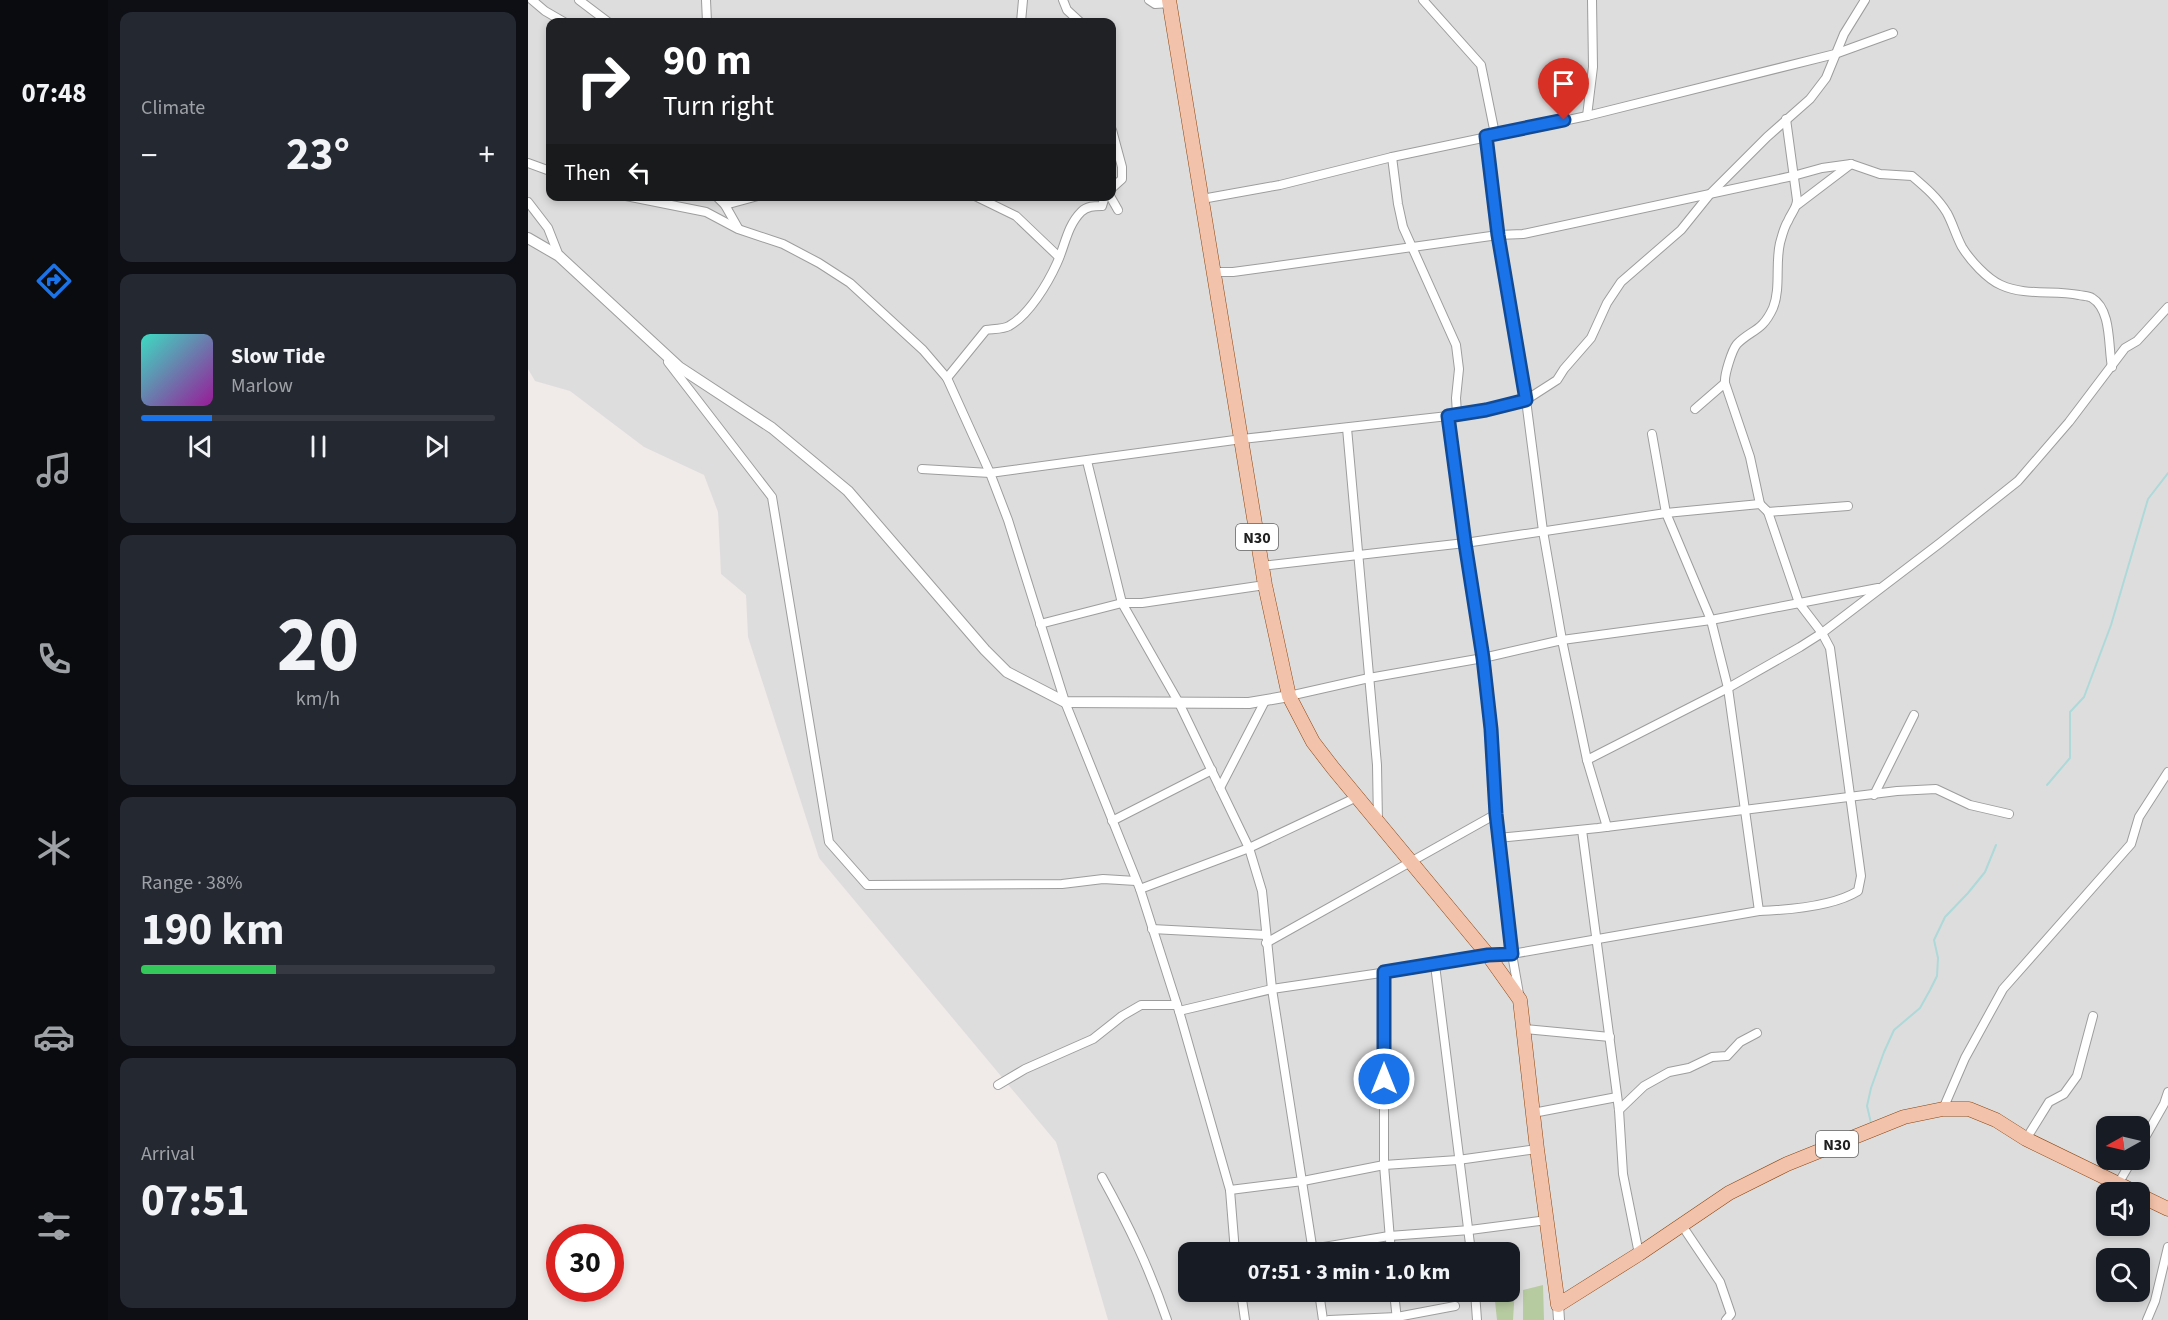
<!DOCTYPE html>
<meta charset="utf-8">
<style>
:root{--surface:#171b24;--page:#242831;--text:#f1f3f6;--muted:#9ea1a6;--line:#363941;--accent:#1a73e8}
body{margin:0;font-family:"Source Sans 3",sans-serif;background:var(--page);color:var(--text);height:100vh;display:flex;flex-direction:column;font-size:22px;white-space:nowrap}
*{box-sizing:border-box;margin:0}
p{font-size:20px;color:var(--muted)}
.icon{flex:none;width:33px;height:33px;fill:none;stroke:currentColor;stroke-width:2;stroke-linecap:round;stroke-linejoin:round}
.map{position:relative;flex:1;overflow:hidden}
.details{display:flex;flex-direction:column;gap:12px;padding:12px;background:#0d0f14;width:420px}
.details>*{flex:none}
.guide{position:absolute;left:18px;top:18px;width:570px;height:183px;border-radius:12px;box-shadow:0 3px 9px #0003;background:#202124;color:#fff;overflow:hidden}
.needle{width:39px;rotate:262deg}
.controls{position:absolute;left:1568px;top:1116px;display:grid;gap:12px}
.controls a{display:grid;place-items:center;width:54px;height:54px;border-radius:12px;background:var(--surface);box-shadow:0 3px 9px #0003;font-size:30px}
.speed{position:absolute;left:18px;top:1224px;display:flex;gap:12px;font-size:30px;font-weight:700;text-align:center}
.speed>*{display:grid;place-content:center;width:78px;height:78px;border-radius:50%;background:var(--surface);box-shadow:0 3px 9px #0003;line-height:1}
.speed .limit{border:9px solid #d22;background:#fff;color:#111}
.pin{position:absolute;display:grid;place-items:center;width:51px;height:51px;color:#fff;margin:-62px -26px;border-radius:50% 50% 50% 0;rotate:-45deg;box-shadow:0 0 6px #0007}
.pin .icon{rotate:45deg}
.me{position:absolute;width:66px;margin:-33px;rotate:0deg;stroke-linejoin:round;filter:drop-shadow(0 0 4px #0008)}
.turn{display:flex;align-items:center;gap:21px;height:126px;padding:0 18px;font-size:27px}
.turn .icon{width:78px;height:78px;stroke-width:2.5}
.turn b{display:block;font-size:42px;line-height:51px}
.then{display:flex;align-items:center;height:57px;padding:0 18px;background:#0003;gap:12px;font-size:22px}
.big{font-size:45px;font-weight:700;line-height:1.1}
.details .widget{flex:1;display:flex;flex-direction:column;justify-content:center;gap:9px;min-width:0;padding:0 21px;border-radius:12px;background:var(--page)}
.details .dial{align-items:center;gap:0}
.dial b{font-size:78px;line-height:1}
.song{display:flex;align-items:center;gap:18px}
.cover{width:72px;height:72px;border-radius:9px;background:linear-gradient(135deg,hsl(170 70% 55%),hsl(300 70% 35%))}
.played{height:6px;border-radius:3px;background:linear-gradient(90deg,var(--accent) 20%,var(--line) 20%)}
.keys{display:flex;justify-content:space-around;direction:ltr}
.heat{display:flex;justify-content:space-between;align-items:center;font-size:33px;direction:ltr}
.charge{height:9px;border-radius:4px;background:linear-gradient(90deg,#34c759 38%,var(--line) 0)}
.trip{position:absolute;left:650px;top:1242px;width:342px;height:60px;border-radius:12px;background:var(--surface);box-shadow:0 3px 9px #0003;font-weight:700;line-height:60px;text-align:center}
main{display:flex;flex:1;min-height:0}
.menu{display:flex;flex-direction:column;width:108px;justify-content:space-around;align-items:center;background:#090b0e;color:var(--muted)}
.menu .icon{width:42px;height:42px}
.menu .current{color:var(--accent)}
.menu b{font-size:27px;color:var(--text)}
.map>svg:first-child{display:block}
</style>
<main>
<nav class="menu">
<b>07:48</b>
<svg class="icon current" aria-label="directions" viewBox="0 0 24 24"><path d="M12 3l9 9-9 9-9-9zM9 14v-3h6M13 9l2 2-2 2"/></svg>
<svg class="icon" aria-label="music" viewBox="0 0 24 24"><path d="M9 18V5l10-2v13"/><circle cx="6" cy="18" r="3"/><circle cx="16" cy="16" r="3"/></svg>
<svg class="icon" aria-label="phone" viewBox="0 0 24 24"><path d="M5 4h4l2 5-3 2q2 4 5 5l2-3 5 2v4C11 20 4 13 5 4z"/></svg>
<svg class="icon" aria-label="climate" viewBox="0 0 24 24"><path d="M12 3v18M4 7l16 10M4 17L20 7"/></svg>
<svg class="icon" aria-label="car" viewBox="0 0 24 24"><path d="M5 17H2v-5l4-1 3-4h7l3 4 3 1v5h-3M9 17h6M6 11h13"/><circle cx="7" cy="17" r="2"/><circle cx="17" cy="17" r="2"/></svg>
<svg class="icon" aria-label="filters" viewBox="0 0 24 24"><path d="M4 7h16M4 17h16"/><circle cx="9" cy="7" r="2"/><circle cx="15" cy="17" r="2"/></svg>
</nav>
<section class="details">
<div class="widget"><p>Climate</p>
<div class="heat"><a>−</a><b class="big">23°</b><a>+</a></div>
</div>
<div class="widget">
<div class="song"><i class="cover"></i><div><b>Slow Tide</b><p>Marlow</p></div></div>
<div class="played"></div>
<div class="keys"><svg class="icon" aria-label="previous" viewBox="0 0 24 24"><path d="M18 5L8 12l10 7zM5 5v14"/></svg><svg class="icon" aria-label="pause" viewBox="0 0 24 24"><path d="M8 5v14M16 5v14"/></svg><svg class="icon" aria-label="next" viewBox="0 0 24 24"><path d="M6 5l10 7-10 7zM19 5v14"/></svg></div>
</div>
<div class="widget dial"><b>20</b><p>km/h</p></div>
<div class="widget"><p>Range · 38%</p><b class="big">190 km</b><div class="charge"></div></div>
<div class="widget"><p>Arrival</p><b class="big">07:51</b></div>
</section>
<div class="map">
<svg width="1640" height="1320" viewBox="0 0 1640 1320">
<rect width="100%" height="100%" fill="#f0ebe8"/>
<path fill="#deddde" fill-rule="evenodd" d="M0,0H1640V1320H580L528,1142L291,858L220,637L218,595L193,574L190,512L176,475L116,447L42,391L7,381L0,369ZM22,22H584V196H22ZM1578,1126H1611V1160H1578ZM1578,1192H1611V1226H1578ZM660,1252H981V1292H660ZM1578,1258H1611V1292H1578Z"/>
<g fill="#b7cba1">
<polygon points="1015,1285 1016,1320 995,1320 995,1290"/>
<polygon points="987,1288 985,1320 969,1320 966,1292 981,1292 981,1289"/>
</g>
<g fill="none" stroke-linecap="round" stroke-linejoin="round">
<g stroke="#add9d8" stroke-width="2">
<polyline points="1519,785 1542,758 1542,712 1556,697 1583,625 1620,499 1640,473"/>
<polyline points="1343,1123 1339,1106 1343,1088 1356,1052 1366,1030 1392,1008 1402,990 1409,976 1410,958 1406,940 1417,917 1440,893 1457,872 1468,845"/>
</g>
<defs>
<g id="minor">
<polyline points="4,0 17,11 36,22"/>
<polyline points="51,0 80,22"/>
<polyline points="178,0 179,22"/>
<polyline points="535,0 539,10 552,22"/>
<polyline points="621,0 627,4 642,3"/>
<polyline points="895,0 953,65 967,134"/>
<polyline points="493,22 495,0"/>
<polyline points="1059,116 1065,67 1064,0"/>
<polyline points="584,130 594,167 594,179 584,188"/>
<polyline points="958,136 970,235 998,400 1015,531 1034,640 1059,760 1079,827"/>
<polyline points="864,157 870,204 875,227 928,345 931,369 928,398 929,414"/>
<polyline points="0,163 22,171"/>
<polyline points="98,196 178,212 210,229 255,244 291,263 322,283 395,350 419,378 462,473 480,520 537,702 612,889 651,1011 702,1190 707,1252"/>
<polyline points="188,196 197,205 210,228"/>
<polyline points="447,196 488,216 531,257"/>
<polyline points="582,196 590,210"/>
<polyline points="674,199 752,185 864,157 1059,116 1307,54 1365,33"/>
<polyline points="0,202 20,228 31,256"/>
<polyline points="197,205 230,196"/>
<polyline points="1269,205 1323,164"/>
<path d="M685,272H705L749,266L970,235L995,234L1265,176L1294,168L1323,164L1352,174L1384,176C1397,187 1410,198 1419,213C1425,224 1428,236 1434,247C1442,260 1459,279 1473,285C1497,296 1526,290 1551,295C1555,296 1561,296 1564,298C1584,310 1580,347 1584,367"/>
<polyline points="140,362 244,497 301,842 339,885 534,884 575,879 608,881"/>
<path d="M419,378L458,330C465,329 476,329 481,326C501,315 520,283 529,263C537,246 539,226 553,212C559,206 566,206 574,206L577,196"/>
<path d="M1197,383C1196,375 1204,350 1209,344C1224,329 1234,332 1245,308C1253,288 1247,264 1252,243C1254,236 1256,227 1260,221C1263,213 1269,208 1269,200L1258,119"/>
<polyline points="1167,409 1197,383 1222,457 1232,504"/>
<polyline points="920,416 955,658 962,729 968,814 984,954 991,994"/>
<polyline points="819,428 849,765 850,823"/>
<polyline points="1124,434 1138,513 1183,620 1200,688 1231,911"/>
<polyline points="559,461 594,603 651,703 721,848 734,891 744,989 785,1252"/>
<polyline points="394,469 462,473 714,439 920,416 958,410 998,400 1029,380 1036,369 1063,338 1079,303 1093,282 1153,230 1182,194 1239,137 1282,99 1298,78 1316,34 1337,0"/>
<polyline points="733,566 937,543 1138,513 1232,504 1240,512 1320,506"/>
<polyline points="512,624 594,603 614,603 737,585"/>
<polyline points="761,696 841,678 955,658 1034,640 1183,620 1350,588"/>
<polyline points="1059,760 1200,688 1272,647 1294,633 1412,543 1490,481 1541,422 1597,348 1609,341 1640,307"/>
<polyline points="692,788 737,701"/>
<polyline points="1346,795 1386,715"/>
<polyline points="584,821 684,770"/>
<polyline points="1054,830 1091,1110 1095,1174 1111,1254"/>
<polyline points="970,838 1070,828 1369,791 1408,789 1442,805 1481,814"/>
<polyline points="612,889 721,848 829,797"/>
<polyline points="624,929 738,935"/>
<polyline points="738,943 968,814"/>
<polyline points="907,965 943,1252"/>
<polyline points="856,972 856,1165 863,1252"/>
<path d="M651,1011L744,989L907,965L960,955L984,954L1231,911C1259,910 1306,906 1330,891L1333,876L1302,648L1294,633L1271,603L1240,512"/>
<polyline points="997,1029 1082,1037"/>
<polyline points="470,1085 497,1069 565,1039 594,1016 613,1005 649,1005"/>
<polyline points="1415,1109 1437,1058 1475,989 1603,844 1611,817 1640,772"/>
<polyline points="1091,1110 1116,1086 1141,1072 1161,1068 1184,1057 1199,1056 1212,1042 1229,1033"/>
<polyline points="1005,1113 1089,1097"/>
<polyline points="1498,1139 1521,1102 1536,1094 1549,1076 1565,1016"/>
<polyline points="1611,1148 1636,1104 1640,1092"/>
<path d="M574,1177C601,1226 621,1267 639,1320"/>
<polyline points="1590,1184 1604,1160"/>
<polyline points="702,1190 775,1181 856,1165 930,1160 1009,1149"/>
<polyline points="1153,1224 1192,1282 1203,1314 1198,1320"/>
<polyline points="747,1252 784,1249 861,1236 942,1230 1019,1220"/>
<polyline points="713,1292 717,1320"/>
<polyline points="791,1292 795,1320"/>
<polyline points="866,1292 869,1320"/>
<polyline points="947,1292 949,1320"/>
<polyline points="801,1320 869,1317 927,1306"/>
<polyline points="1619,1320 1627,1301 1640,1247"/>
</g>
<g id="tertiary">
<polyline points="0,238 31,256 151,367 244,428 320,491 457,650 479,672 537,702 721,703 761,696"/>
<polyline points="1030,1305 1031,1320"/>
</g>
<g id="primary">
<polyline points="641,0 737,585 761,696 785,742 805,768 960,955 992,1000 1009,1149 1030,1305 1111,1254 1201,1193 1259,1164 1376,1117 1415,1109 1441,1109 1468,1120 1498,1139 1607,1192"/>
<polyline points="1611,1195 1640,1209"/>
</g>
</defs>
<use href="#minor" stroke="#9d9d9d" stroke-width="10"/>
<use href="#tertiary" stroke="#9d9d9d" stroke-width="12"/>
<use href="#primary" stroke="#8d4610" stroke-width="15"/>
<use href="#minor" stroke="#fff" stroke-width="8"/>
<use href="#tertiary" stroke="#fff" stroke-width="10"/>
<use href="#primary" stroke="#f3c2aa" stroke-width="14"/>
</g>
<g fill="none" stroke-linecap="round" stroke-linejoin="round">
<defs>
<polyline id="route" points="856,1079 856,972 960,955 984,954 968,814 963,729 955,658 937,543 920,416 958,410 998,400 970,235 958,136 1036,120"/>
</defs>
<use href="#route" stroke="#114b97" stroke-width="15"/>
<use href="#route" stroke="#1a73e8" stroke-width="10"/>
</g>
<g text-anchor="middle" stroke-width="4.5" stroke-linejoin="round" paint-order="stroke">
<g fill="#fff" stroke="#636363" stroke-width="1.5">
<rect x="708" y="524" width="42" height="26" rx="4.5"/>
<rect x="1288" y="1131" width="42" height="26" rx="4.5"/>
</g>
<g font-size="16" font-weight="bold" fill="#202020">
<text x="729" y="543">N30</text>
<text x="1309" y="1150">N30</text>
</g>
</g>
</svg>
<div class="controls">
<a><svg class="needle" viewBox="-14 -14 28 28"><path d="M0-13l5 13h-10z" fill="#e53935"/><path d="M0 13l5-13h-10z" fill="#9ea1a6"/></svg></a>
<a><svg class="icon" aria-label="sound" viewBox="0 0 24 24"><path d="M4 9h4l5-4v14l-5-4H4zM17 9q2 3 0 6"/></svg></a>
<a><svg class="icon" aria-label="search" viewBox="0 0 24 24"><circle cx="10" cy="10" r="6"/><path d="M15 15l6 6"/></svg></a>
</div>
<div class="speed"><div class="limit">30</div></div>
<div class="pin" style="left:1036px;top:120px;background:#d93025"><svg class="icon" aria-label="arrive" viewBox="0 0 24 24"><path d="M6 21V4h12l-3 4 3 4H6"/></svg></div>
<svg class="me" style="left:856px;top:1079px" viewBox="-20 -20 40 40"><circle r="17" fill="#1a73e8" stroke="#fff" stroke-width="3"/><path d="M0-11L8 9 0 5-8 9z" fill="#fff"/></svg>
<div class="trip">07:51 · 3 min · 1.0 km</div>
<div class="guide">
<div class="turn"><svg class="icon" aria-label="right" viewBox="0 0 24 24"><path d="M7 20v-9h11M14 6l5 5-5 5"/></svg><div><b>90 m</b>Turn right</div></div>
<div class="then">Then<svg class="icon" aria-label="left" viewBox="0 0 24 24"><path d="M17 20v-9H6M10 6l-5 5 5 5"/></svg></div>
</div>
</div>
</main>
